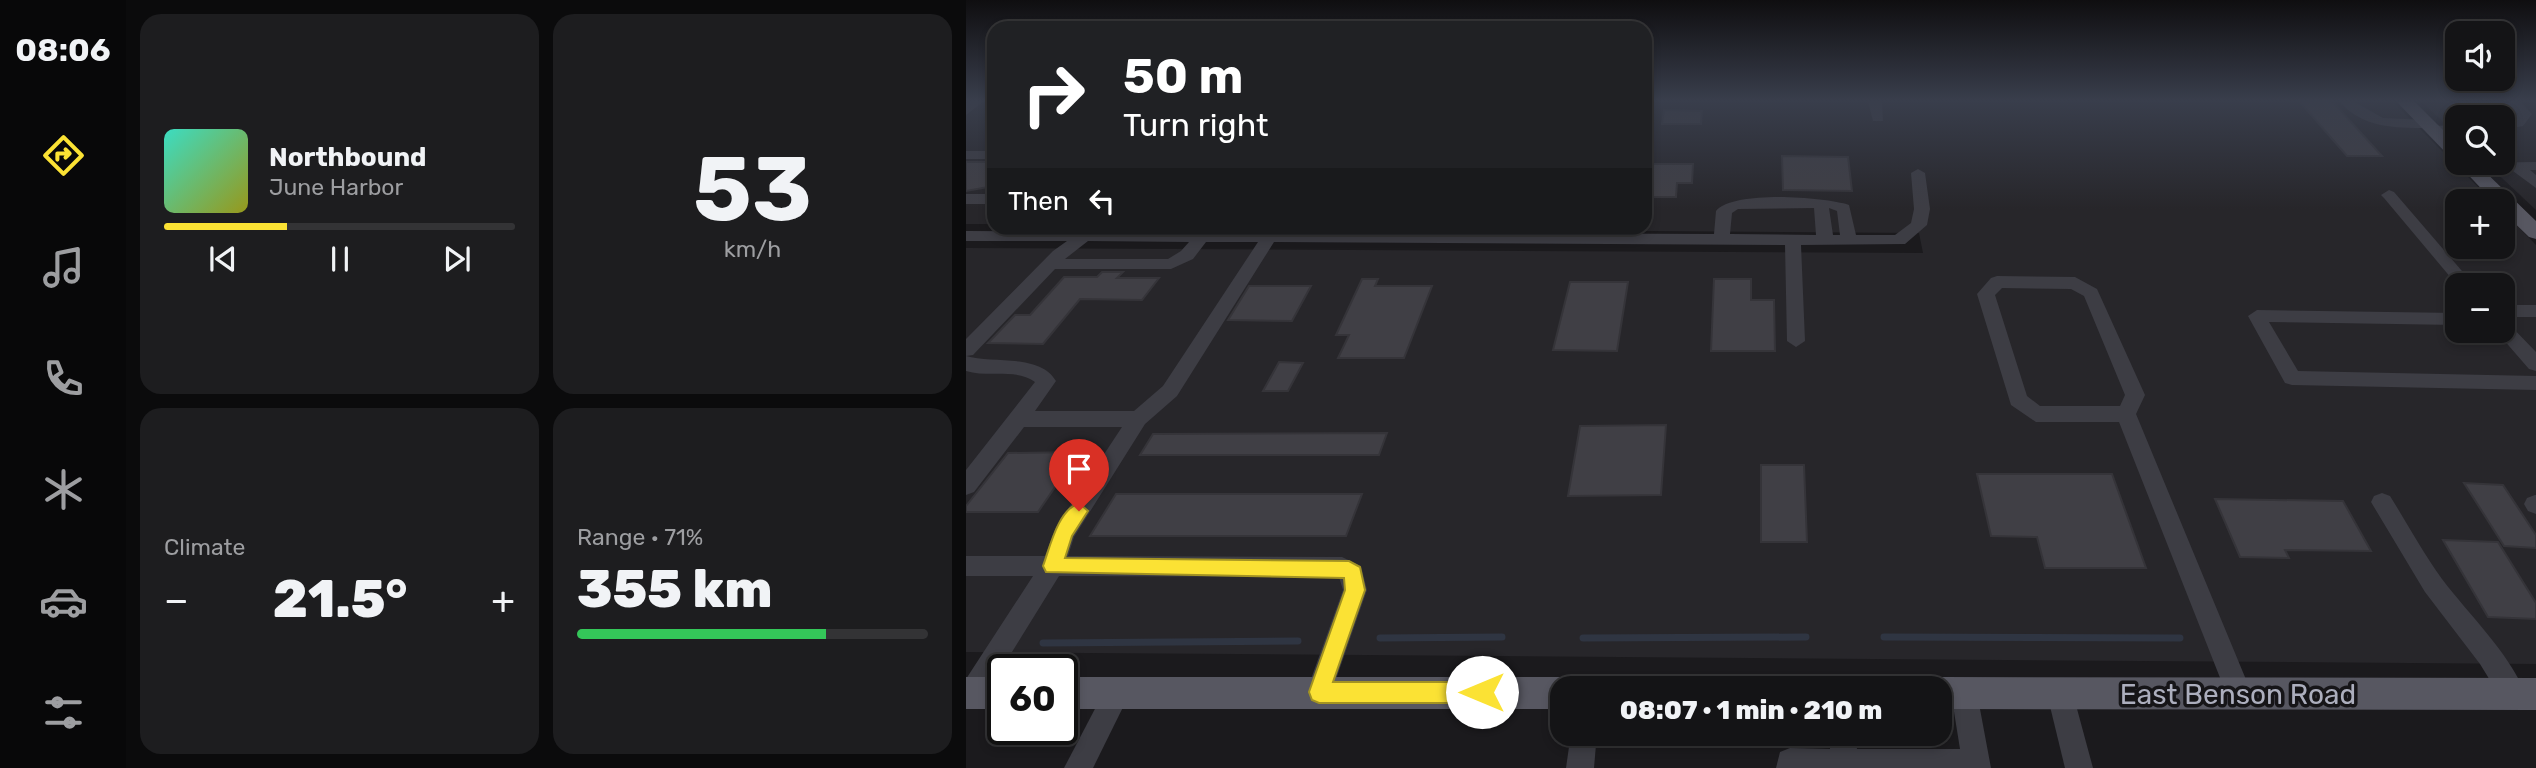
<!DOCTYPE html>
<meta charset="utf-8">
<style>
:root{--surface:#141416;--page:#1d1d1f;--text:#f1f3f6;--muted:#9d9ea1;--line:#333335;--accent:#fbe234}
body{margin:0;font-family:Rubik,sans-serif;background:var(--page);color:var(--text);height:100vh;display:flex;flex-direction:column;font-size:26px;white-space:nowrap}
*{box-sizing:border-box;margin:0}
p{font-size:23px;color:var(--muted)}
.icon{flex:none;width:38px;height:38px;fill:none;stroke:currentColor;stroke-width:2;stroke-linecap:round;stroke-linejoin:round}
.map{position:relative;flex:1;overflow:hidden}
.side{display:flex;flex-direction:column;gap:14px;padding:14px;background:#0b0b0c;width:840px}
.side>*{flex:none}
.hud{position:absolute;left:21px;top:21px;width:665px;height:214px;border-radius:21px;box-shadow:0 4px 10px #0003,0 0 0 2px var(--line);background:#202124;color:#fff;overflow:hidden}
.buttons{position:absolute;left:1479px;top:21px;display:grid;gap:14px}
.buttons a{display:grid;place-items:center;width:70px;height:70px;border-radius:14px;background:var(--surface);box-shadow:0 4px 10px #0003,0 0 0 2px var(--line);font-size:35px}
.speed{position:absolute;left:21px;top:654px;display:flex;gap:14px;font-size:35px;font-weight:700;text-align:center}
.speed>*{display:grid;place-content:center;width:91px;height:91px;border-radius:50%;background:var(--surface);box-shadow:0 4px 10px #0003,0 0 0 2px var(--line);line-height:1}
.speed .limit{border:4px solid #111;border-radius:10px;background:#fff;color:#111}
.pin{position:absolute;display:grid;place-items:center;width:60px;height:60px;color:#fff;margin:-72px -30px;border-radius:50% 50% 50% 0;rotate:-45deg;box-shadow:0 0 7px #0007}
.pin .icon{rotate:45deg}
.me{position:absolute;width:77px;margin:-38px;rotate:270deg;stroke-linejoin:round;filter:drop-shadow(0 0 5px #0008)}
.turn{display:flex;align-items:center;gap:24px;height:147px;padding:0 21px;font-size:32px}
.turn .icon{width:91px;height:91px;stroke-width:2.5}
.turn b{display:block;font-size:49px;line-height:60px}
.then{display:flex;align-items:center;height:66px;padding:0 21px;background:#0003;gap:14px;font-size:26px}
.big{font-size:52px;font-weight:800;line-height:1.1}
.side .tile{flex:1;display:flex;flex-direction:column;justify-content:center;gap:10px;min-width:0;padding:0 24px;border-radius:21px;background:var(--page)}
.side .dial{align-items:center;gap:0}
.dial b{font-size:91px;line-height:1}
.song{display:flex;align-items:center;gap:21px}
.cover{width:84px;height:84px;border-radius:10px;background:linear-gradient(135deg,hsl(170 70% 55%),hsl(60 70% 35%))}
.played{height:7px;border-radius:4px;background:linear-gradient(90deg,var(--accent) 35%,var(--line) 35%)}
.keys{display:flex;justify-content:space-around;direction:ltr}
.heat{display:flex;justify-content:space-between;align-items:center;font-size:38px;direction:ltr}
.charge{height:10px;border-radius:5px;background:linear-gradient(90deg,#34c759 71%,var(--line) 0)}
.side .tiles{flex:1;display:grid;gap:14px;grid-template-columns:repeat(2,1fr)}
.trip{position:absolute;left:584px;top:676px;width:402px;height:70px;border-radius:21px;background:var(--surface);box-shadow:0 4px 10px #0003,0 0 0 2px var(--line);font-weight:800;line-height:70px;text-align:center}
main{display:flex;flex:1;min-height:0}
.menu{display:flex;flex-direction:column;width:126px;justify-content:space-around;align-items:center;background:#080809;color:var(--muted)}
.menu .icon{width:49px;height:49px}
.menu .selected{color:var(--accent)}
.menu b{font-size:32px;color:var(--text)}
.map>svg:first-child{display:block}
</style>
<main>
<nav class="menu">
<b>08:06</b>
<svg class="icon selected" aria-label="directions" viewBox="0 0 24 24"><path d="M12 3l9 9-9 9-9-9zM9 14v-3h6M13 9l2 2-2 2"/></svg>
<svg class="icon" aria-label="music" viewBox="0 0 24 24"><path d="M9 18V5l10-2v13"/><circle cx="6" cy="18" r="3"/><circle cx="16" cy="16" r="3"/></svg>
<svg class="icon" aria-label="phone" viewBox="0 0 24 24"><path d="M5 4h4l2 5-3 2q2 4 5 5l2-3 5 2v4C11 20 4 13 5 4z"/></svg>
<svg class="icon" aria-label="climate" viewBox="0 0 24 24"><path d="M12 3v18M4 7l16 10M4 17L20 7"/></svg>
<svg class="icon" aria-label="car" viewBox="0 0 24 24"><path d="M5 17H2v-5l4-1 3-4h7l3 4 3 1v5h-3M9 17h6M6 11h13"/><circle cx="7" cy="17" r="2"/><circle cx="17" cy="17" r="2"/></svg>
<svg class="icon" aria-label="filters" viewBox="0 0 24 24"><path d="M4 7h16M4 17h16"/><circle cx="9" cy="7" r="2"/><circle cx="15" cy="17" r="2"/></svg>
</nav>
<section class="side">
<div class="tiles">
<div class="tile">
<div class="song"><i class="cover"></i><div><b>Northbound</b><p>June Harbor</p></div></div>
<div class="played"></div>
<div class="keys"><svg class="icon" aria-label="previous" viewBox="0 0 24 24"><path d="M18 5L8 12l10 7zM5 5v14"/></svg><svg class="icon" aria-label="pause" viewBox="0 0 24 24"><path d="M8 5v14M16 5v14"/></svg><svg class="icon" aria-label="next" viewBox="0 0 24 24"><path d="M6 5l10 7-10 7zM19 5v14"/></svg></div>
</div>
<div class="tile dial"><b>53</b><p>km/h</p></div>
<div class="tile"><p>Climate</p>
<div class="heat"><a>−</a><b class="big">21.5°</b><a>+</a></div>
</div>
<div class="tile"><p>Range · 71%</p><b class="big">355 km</b><div class="charge"></div></div>
</div>
</section>
<div class="map">
<svg width="1570" height="768" viewBox="0 0 1570 768">
<rect width="100%" height="100%" fill="#1b1a1d"/>
<g fill="#27262a" fill-rule="evenodd">
<rect x="0" y="101" width="28" height="123"/>
<path d="M679,101H1426L1526,201H1491V247H1536L1537,211L1570,245V664L0,652V248L957,253L953,233L283,228H679ZM1491,285H1536V331H1491Z"/>
<polygon points="1455,101 1570,101 1570,210 1520,163 1536,163 1536,117 1491,117 1491,135"/>
</g>
<g fill="none" stroke-linecap="round" stroke-linejoin="round">
<g stroke="#2f3542" stroke-width="7">
<polyline points="918,637 1214,638"/>
<polyline points="414,638 536,637"/>
<polyline points="617,638 840,637"/>
<polyline points="77,643 332,641"/>
</g>
</g>
<g fill="#403f45" stroke="#353439" stroke-width="2">
<polygon points="1333,101 1366,101 1416,156 1381,156"/>
<polygon points="698,110 736,111 735,124 696,124"/>
<polygon points="816,156 882,157 886,191 817,190"/>
<polygon points="0,162 28,162 28,186 0,191"/>
<polygon points="679,164 727,164 726,183 711,183 710,197 681,197 684,182 679,182"/>
<polygon points="136,272 157,272 151,278 193,278 176,300 114,299 77,344 22,343 49,315 64,315 98,277 131,277"/>
<polygon points="396,279 412,279 409,286 466,286 438,358 372,358 383,335 370,335"/>
<polygon points="748,279 785,279 785,300 808,300 809,351 745,351"/>
<polygon points="604,282 662,282 651,351 587,350"/>
<polygon points="283,286 345,286 326,321 262,320"/>
<polygon points="313,362 337,363 322,391 297,391"/>
<polygon points="700,425 695,495 602,496 614,426"/>
<polygon points="421,433 413,455 174,455 187,434"/>
<polygon points="113,452 72,512 0,512 0,506 42,453"/>
<polygon points="795,465 838,465 841,542 795,542"/>
<polygon points="1011,474 1146,474 1180,568 1079,568 1071,537 1025,536"/>
<polygon points="1498,483 1537,485 1570,535 1570,548 1538,546"/>
<polygon points="150,494 396,494 380,536 124,536"/>
<polygon points="1249,499 1377,501 1405,551 1319,550 1323,558 1274,557"/>
<polygon points="1477,540 1532,542 1570,603 1570,619 1522,617"/>
</g>
<g fill="none" stroke-linecap="round" stroke-linejoin="round">
<g fill="#3d3d44" fill-rule="evenodd">
<polygon points="3,101 18,101 0,115 0,104"/>
<polygon points="902,101 916,101 917,121 907,121"/>
<path d="M1373,101H1387L1417,118L1461,120L1466,121L1467,126L1491,125V133H1462L1461,128C1429,128 1396,128 1373,101Z"/>
<polygon points="1540,101 1554,101 1566,114 1557,126 1536,130 1536,122 1547,120 1552,114"/>
<rect x="0" y="151" width="28" height="8"/>
<polygon points="1570,162 1570,170 1564,170 1570,175 1570,188 1547,171 1504,171 1497,167 1503,163"/>
<path d="M952,169L959,173L964,209L961,225L939,244L835,245L839,341L830,347L821,341L819,245L308,242L211,396L179,424L108,537L102,556L376,557L395,566L401,590L362,702L353,706L344,702L340,693L377,590L373,577L93,576L15,702L6,706L0,703V679L67,576H0V556H79L90,527L156,427H58L8,492L0,495V470L69,382C50,368 22,378 0,371V339L87,251L101,241H0V231L748,234L750,211C768,190 858,197 883,205L890,235H929L945,223L948,209L945,173ZM848,208L850,235L764,234L766,213L772,209ZM863,208L871,211L874,235H867ZM122,241L223,242L215,251L202,259H99ZM240,242H292L197,386L168,411H69L90,381C74,353 26,364 0,356L7,355L89,269H205L227,259Z"/>
<polygon points="1423,190 1428,192 1508,285 1491,285 1418,198 1415,195"/>
<rect x="0" y="194" width="28" height="10"/>
<path d="M1031,276L1109,277L1131,289L1179,395L1170,414L1286,694L1282,703L1273,707L1264,703L1153,422H1070L1045,405L1011,294L1025,278ZM1036,288L1105,289L1118,296L1159,395L1154,406H1074L1061,396L1029,295Z"/>
<rect x="1536" y="305" width="34" height="12"/>
<polygon points="1291,310 1491,313 1491,325 1303,322 1332,371 1570,376 1570,390 1326,385 1319,383 1282,316"/>
<polygon points="1536,321 1542,323 1570,352 1570,371 1563,369 1530,331 1536,331"/>
<path d="M1416,493L1424,496C1441,523 1457,553 1476,579C1504,616 1541,650 1560,694L1556,703L1547,707L1538,703L1514,664L1459,592L1405,502L1408,496Z"/>
<polygon points="1569,495 1570,495 1570,514 1562,511 1558,504 1561,498"/>
<polygon points="151,680 160,684 164,693 127,768 98,768 142,684"/>
<polygon points="998,680 1007,684 1011,693 1025,768 810,768 814,752 824,748 864,749 863,733 889,733 891,749 994,749 985,693 989,684"/>
<polygon points="1094,681 1103,685 1107,694 1127,768 1099,768 1081,694 1085,685"/>
<polygon points="605,733 631,733 628,768 600,768"/>
</g>
<g fill="#575761" fill-rule="evenodd">
<polygon points="1430,101 1448,101 1491,144 1491,160 1485,158"/>
<polygon points="1491,163 1510,163 1570,221 1570,239 1563,237 1536,211 1536,201 1527,201"/>
<rect x="0" y="677" width="37" height="32"/>
<polygon points="96,677 597,677 609,682 611,688 597,688 597,709 96,709"/>
<polygon points="975,677 1570,678 1570,710 975,709 975,688 961,688 963,682"/>
</g>
</g>
<linearGradient id="sky" x2="0" y2="1"><stop stop-color="#0f0e10"/><stop offset="0.48" stop-color="#393e4c"/><stop offset="1" stop-color="#393e4c" stop-opacity="0"/></linearGradient>
<rect width="1570" height="209" fill="url(#sky)"/>
<path fill="#fbe234" stroke="#a39322" stroke-width="2" d="M113,503L122,511L106,536L99,558L383,561L394,567L399,590L367,682H516L523,685L526,692L523,700L516,703H353L346,700L343,692L379,590L378,578L80,572L77,566C84,547 92,510 113,503Z"/>
<g text-anchor="middle" stroke-width="7" stroke-linejoin="round" paint-order="stroke">
<g font-size="28" fill="#acaebd" stroke="#161518">
<text x="1272" y="704">East Benson Road</text>
</g>
</g>
</svg>
<div class="buttons">
<a><svg class="icon" aria-label="sound" viewBox="0 0 24 24"><path d="M4 9h4l5-4v14l-5-4H4zM17 9q2 3 0 6"/></svg></a>
<a><svg class="icon" aria-label="search" viewBox="0 0 24 24"><circle cx="10" cy="10" r="6"/><path d="M15 15l6 6"/></svg></a>
<a>+</a>
<a>−</a>
</div>
<div class="speed"><div class="limit">60</div></div>
<div class="pin" style="left:113px;top:511px;background:#d93025"><svg class="icon" aria-label="arrive" viewBox="0 0 24 24"><path d="M6 21V4h12l-3 4 3 4H6"/></svg></div>
<svg class="me" style="left:516px;top:692px" viewBox="-20 -20 40 40"><circle r="19" fill="#fff"/><path d="M0-13L10 11 0 6-10 11z" fill="#fbe234"/></svg>
<div class="trip">08:07 · 1 min · 210 m</div>
<div class="hud">
<div class="turn"><svg class="icon" aria-label="right" viewBox="0 0 24 24"><path d="M7 20v-9h11M14 6l5 5-5 5"/></svg><div><b>50 m</b>Turn right</div></div>
<div class="then">Then<svg class="icon" aria-label="left" viewBox="0 0 24 24"><path d="M17 20v-9H6M10 6l-5 5 5 5"/></svg></div>
</div>
</div>
</main>
